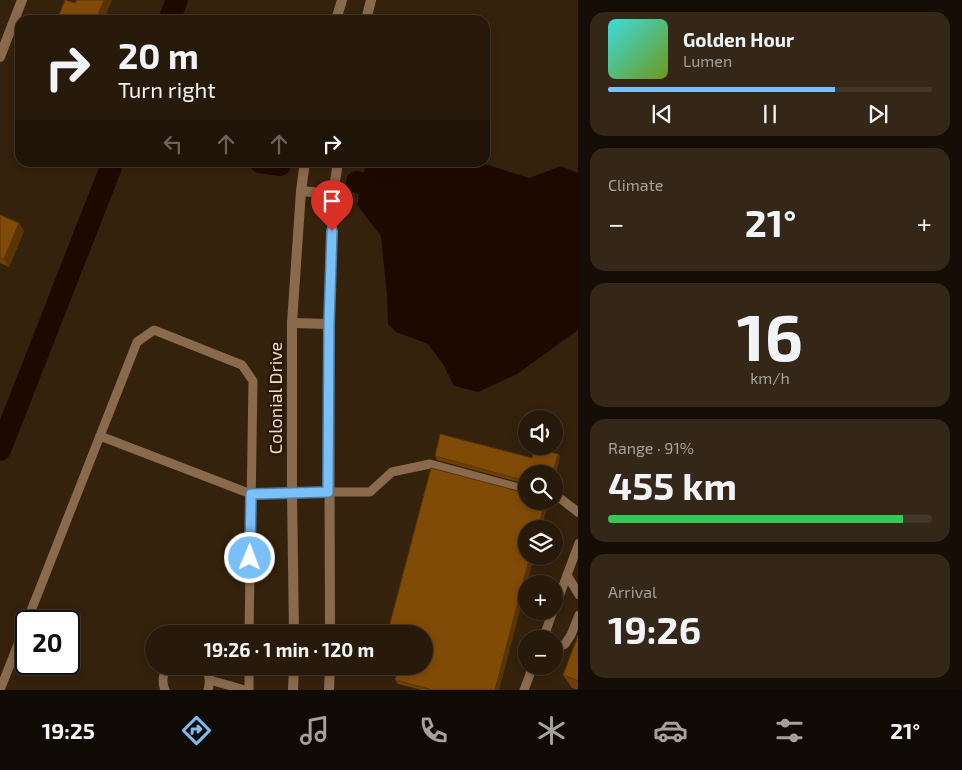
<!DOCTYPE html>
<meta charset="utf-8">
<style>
:root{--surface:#281a0a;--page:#342718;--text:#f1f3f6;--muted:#a5a19c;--line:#44382b;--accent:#79bff8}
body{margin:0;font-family:"Exo 2",sans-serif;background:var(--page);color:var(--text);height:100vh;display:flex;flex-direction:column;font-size:19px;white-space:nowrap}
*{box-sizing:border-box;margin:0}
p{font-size:16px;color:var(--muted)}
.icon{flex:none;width:28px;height:28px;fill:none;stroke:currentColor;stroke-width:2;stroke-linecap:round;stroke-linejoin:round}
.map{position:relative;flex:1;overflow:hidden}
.side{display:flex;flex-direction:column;gap:12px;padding:12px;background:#160e06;width:384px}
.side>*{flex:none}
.top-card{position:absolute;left:15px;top:15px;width:475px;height:152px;border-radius:15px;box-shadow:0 2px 8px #0003,0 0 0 1px var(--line);background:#281a0a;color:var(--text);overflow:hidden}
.tools{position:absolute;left:518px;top:410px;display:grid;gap:10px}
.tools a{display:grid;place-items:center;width:45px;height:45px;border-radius:50%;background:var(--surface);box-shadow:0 2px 8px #0003,0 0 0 1px var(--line);font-size:25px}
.speed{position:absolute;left:15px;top:610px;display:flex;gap:10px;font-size:25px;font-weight:700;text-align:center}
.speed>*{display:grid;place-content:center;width:65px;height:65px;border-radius:50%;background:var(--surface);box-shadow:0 2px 8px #0003,0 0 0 1px var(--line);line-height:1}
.speed .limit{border:2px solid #111;border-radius:8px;background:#fff;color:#111}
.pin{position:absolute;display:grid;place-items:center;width:42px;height:42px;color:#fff;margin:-51px -21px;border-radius:50% 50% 50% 0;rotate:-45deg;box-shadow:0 0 5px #0007}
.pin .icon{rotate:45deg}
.me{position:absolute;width:55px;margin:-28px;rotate:1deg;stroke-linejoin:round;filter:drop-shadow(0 0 4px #0008)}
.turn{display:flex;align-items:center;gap:18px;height:105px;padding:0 20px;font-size:22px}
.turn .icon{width:65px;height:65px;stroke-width:2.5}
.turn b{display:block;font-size:35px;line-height:42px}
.lanes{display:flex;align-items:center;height:48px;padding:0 20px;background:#0003;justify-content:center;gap:25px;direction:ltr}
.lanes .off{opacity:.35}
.big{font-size:38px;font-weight:700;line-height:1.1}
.side .card{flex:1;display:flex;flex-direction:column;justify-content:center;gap:8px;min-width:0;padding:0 18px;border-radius:15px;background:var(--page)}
.side .dial{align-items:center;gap:0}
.dial b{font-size:65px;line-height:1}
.song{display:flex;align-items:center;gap:15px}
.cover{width:60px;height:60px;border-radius:8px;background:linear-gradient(135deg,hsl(180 70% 55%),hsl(80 70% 35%))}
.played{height:5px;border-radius:2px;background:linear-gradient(90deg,var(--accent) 70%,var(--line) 70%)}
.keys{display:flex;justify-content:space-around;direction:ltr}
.heat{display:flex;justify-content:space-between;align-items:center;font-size:28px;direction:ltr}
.charge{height:8px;border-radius:4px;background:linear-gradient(90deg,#34c759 91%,var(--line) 0)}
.trip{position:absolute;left:145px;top:625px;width:288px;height:50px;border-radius:25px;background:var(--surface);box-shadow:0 2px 8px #0003,0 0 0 1px var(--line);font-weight:700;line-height:50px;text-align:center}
.tab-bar{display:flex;height:80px;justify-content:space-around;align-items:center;background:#100a04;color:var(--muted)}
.tab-bar .icon{width:35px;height:35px}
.tab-bar .current{color:var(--accent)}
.tab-bar b{font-size:22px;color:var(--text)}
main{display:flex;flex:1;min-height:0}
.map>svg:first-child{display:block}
</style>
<main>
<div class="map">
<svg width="579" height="690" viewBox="0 0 579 690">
<rect width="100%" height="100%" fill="#35220d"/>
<polygon fill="#1e0900" points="366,163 482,163 529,178 561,166 578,173 578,330 517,374 478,392 454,386 443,364 428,344 396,332 388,324 387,295 381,236 357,205"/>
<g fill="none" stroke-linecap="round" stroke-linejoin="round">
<g stroke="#1e0900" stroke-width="22">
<polyline points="169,20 177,0"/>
<polyline points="260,162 280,165"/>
<polyline points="357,182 392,194"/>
<polyline points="0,450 113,162"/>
</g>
<g stroke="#896a4d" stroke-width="9">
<polyline points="100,436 251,494 292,493"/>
<polyline points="329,492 370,492 392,472 430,464 526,490"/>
<polyline points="554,497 561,499 579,513"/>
<polyline points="567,575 579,595"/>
<polyline points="554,610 579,543"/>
<polyline points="27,621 137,342 154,330 242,365 253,381 249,634"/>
<polyline points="543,639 553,611"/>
<polyline points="554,650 565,644 571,635 579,615"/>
<path d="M205,666C209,674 211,681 208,690"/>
<polyline points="249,666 249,690"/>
<polyline points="210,680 245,690"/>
<polyline points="0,690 26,624"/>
<path d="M165,690C161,681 163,674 168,666"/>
<polyline points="524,690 533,666"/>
</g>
<g stroke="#896a4d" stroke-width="10">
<polyline points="336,20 342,0"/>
<polyline points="366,20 371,0"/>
<polyline points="0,57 22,0"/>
<polyline points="301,191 333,194"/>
<polyline points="292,323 329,324"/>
<polyline points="292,493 329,492"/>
<polyline points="294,634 292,493 292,323 301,191 305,162"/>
<polyline points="330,634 329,324 333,194 338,162"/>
<polyline points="293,690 294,666"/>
<polyline points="329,690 330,666"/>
</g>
</g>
<g fill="#6e4005">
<polygon points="0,215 19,223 24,231 9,267 0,263"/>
<polygon points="558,454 560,457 526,474 526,484 437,460 435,456 532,458"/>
<polygon points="522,492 526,556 534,556 499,690 422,690 398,684 395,680 424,634 390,634 388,631"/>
<polygon points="579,633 579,690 572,688 563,675"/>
</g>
<g fill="#5a3404">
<polygon points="104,0 112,0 104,20 96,20"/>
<polygon points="19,223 24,231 9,267 4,259"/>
<polygon points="558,454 560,457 554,482 554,474 552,474"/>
<polygon points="545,501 549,501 541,529 538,529"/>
<polygon points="530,556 534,556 499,690 495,690"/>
</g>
<g fill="#804b06" stroke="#5a3404">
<polygon points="65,0 75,3 77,0 104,0 96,20 57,20"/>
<polygon points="0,215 19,223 4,259 0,258"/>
<polygon points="440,434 532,458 535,448 558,454 552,474 526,474 526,481 435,456"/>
<polygon points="431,468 522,492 526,491 526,501 545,501 538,529 526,529 526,556 530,556 495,690 433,690 395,680 399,666 424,666 424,634 399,634 388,631"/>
<polygon points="579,633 579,681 563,675"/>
</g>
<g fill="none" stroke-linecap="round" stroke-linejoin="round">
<defs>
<polyline id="route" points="250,558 251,494 328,492 329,324 332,231"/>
</defs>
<use href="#route" stroke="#4f7ca1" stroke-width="12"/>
<use href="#route" stroke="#79bff8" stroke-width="9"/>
</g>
<g text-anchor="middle" stroke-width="5" stroke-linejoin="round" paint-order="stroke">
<g font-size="18" fill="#ecded2" stroke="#2b1804">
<text transform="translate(276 398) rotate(-90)" y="6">Colonial Drive</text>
</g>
</g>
</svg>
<div class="tools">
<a><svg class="icon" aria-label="sound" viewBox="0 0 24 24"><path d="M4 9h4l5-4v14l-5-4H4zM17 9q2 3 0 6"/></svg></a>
<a><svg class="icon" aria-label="search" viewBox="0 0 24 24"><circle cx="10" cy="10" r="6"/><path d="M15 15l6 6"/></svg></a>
<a><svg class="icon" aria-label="layers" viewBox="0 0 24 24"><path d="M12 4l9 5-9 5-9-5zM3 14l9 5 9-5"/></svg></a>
<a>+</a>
<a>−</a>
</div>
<div class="speed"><div class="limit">20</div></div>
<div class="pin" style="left:332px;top:231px;background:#d93025"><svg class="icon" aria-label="arrive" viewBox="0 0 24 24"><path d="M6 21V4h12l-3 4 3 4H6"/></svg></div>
<svg class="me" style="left:250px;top:558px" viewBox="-20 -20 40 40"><circle r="17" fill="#79bff8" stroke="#fff" stroke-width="3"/><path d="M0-11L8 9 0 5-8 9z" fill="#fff"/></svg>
<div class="trip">19:26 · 1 min · 120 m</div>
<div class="top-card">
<div class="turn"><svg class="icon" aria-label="right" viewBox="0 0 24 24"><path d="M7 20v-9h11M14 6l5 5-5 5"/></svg><div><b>20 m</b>Turn right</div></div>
<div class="lanes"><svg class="icon off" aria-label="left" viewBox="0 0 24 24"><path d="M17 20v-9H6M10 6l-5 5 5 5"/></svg><svg class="icon off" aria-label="ahead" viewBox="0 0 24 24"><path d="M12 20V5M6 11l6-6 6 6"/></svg><svg class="icon off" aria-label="ahead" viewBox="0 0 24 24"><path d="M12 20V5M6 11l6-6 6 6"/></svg><svg class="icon" aria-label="right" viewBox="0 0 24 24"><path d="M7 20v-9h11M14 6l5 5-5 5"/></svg></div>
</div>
</div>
<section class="side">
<div class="card">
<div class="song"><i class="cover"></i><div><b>Golden Hour</b><p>Lumen</p></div></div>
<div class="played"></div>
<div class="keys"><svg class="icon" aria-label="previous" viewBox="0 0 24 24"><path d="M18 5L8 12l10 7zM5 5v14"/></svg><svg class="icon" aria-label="pause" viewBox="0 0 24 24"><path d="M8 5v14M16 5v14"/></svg><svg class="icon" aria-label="next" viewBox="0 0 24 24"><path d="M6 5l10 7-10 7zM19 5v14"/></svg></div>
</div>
<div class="card"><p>Climate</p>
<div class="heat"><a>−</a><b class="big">21°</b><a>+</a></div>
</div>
<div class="card dial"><b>16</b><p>km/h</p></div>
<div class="card"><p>Range · 91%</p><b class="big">455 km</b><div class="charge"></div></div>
<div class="card"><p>Arrival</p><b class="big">19:26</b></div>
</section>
</main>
<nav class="tab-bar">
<b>19:25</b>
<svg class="icon current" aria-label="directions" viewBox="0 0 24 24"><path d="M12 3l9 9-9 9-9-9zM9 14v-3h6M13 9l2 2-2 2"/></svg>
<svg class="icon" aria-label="music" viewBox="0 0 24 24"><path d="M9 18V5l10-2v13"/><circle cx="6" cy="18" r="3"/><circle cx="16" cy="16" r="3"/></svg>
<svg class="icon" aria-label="phone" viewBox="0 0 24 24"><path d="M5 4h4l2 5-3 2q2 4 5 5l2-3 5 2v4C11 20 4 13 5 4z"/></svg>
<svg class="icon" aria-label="climate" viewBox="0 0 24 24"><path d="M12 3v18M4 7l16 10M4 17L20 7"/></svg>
<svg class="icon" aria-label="car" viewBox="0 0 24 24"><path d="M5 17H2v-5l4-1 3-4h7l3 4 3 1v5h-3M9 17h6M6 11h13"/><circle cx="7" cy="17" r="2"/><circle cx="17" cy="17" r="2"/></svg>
<svg class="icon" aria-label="filters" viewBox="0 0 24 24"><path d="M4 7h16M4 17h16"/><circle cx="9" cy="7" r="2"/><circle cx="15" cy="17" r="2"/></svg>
<b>21°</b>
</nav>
